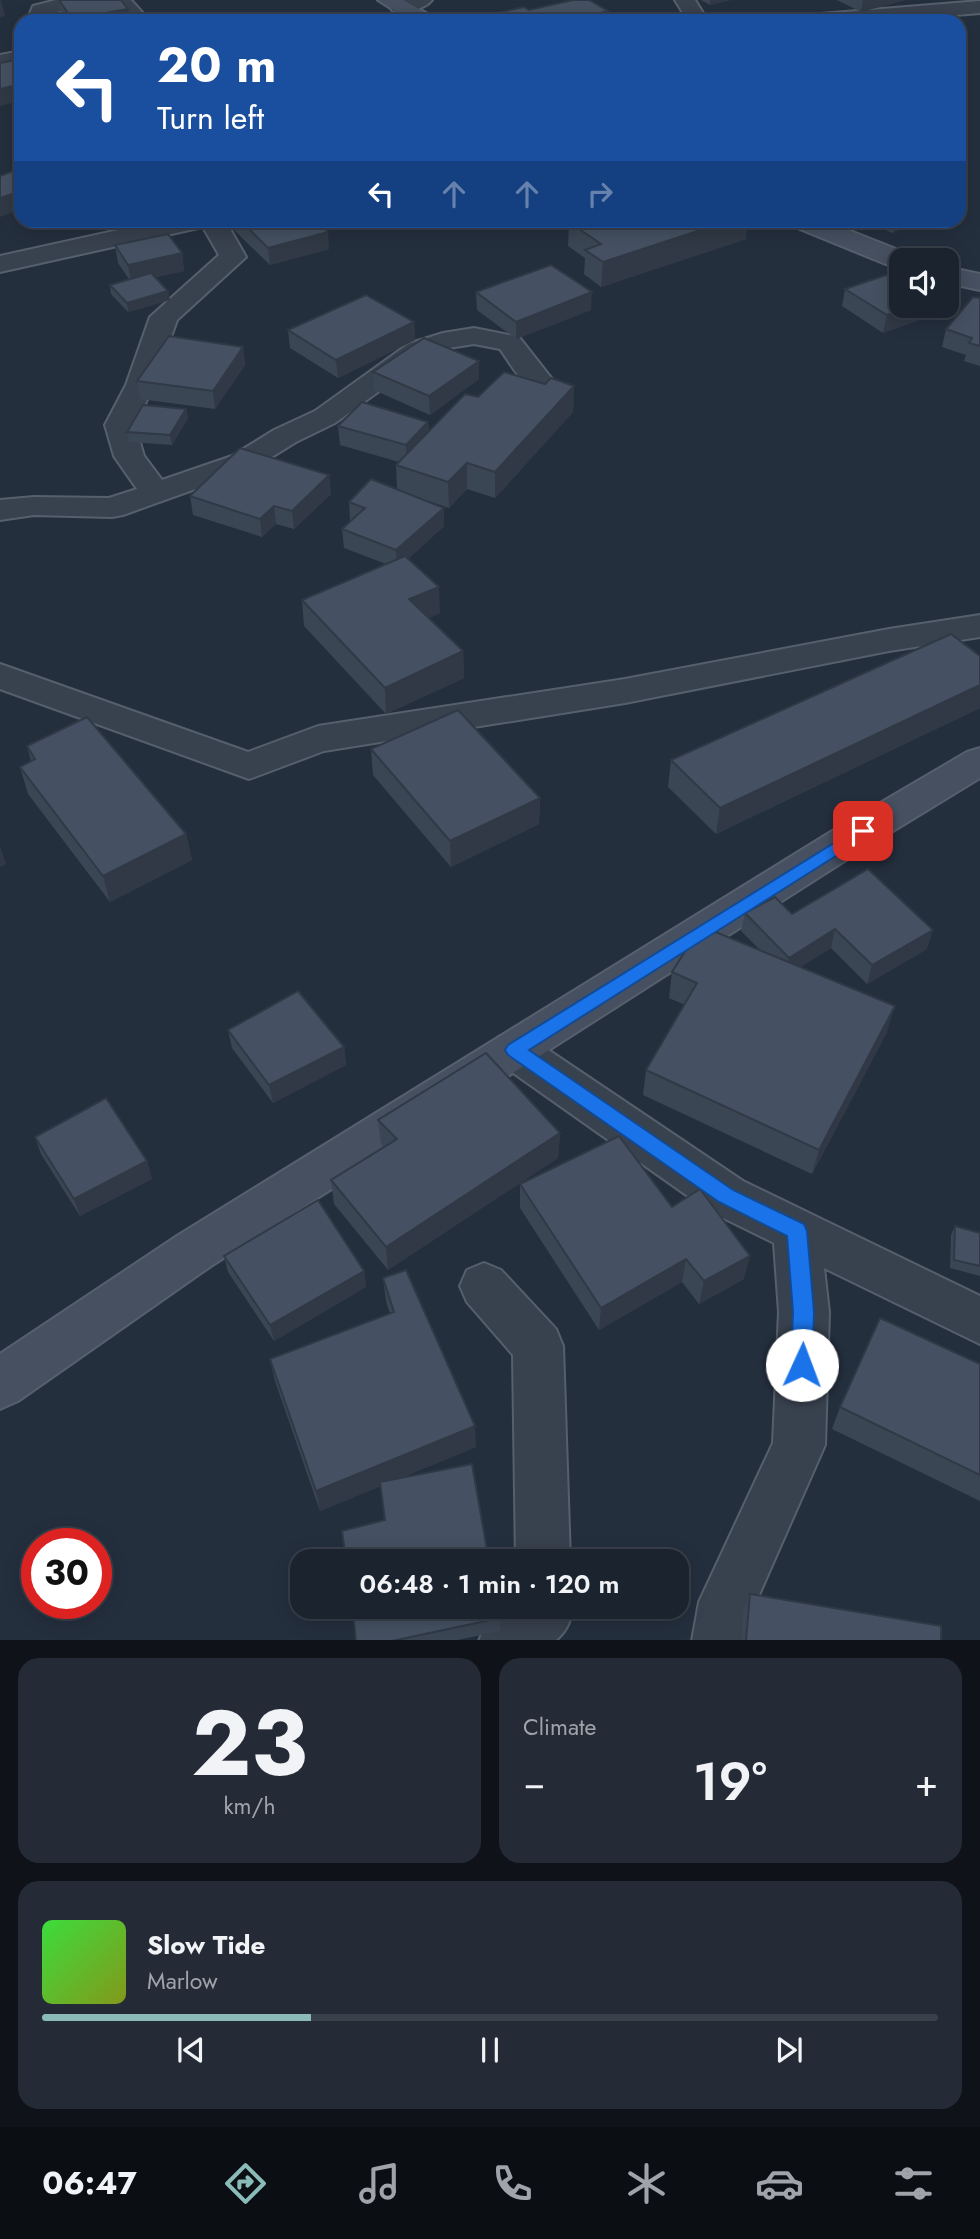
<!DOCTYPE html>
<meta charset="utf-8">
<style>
:root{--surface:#1b232e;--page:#242b36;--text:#f1f3f6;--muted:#a0a4aa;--line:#39404a;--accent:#8bbbb9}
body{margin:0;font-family:Jost,sans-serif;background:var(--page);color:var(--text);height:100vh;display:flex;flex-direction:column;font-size:26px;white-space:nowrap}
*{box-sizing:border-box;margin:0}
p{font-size:23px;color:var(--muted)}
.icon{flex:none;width:38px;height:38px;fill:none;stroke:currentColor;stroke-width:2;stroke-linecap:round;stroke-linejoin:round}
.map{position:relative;height:1640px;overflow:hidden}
.details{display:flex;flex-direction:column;gap:18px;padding:18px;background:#0f1319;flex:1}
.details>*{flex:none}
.banner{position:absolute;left:14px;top:14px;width:952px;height:214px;border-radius:21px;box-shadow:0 4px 18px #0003,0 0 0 2px var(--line);background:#1a4fa0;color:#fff;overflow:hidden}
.tools{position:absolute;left:889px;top:248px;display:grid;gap:14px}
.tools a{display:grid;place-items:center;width:70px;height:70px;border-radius:14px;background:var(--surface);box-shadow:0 4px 18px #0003,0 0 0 2px var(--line);font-size:35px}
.speed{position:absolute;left:21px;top:1528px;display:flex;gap:14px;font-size:35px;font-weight:700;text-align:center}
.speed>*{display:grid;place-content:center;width:91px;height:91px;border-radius:50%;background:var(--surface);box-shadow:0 4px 18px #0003,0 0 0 2px var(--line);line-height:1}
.speed .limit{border:10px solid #d22;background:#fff;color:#111}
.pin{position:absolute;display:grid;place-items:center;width:60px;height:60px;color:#fff;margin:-30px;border-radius:14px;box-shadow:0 4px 10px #0006}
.me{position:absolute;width:77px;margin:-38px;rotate:2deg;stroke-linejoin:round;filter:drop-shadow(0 0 5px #0008)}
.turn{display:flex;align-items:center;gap:24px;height:147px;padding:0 28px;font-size:32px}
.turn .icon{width:91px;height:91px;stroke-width:2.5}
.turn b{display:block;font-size:49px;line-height:60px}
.lanes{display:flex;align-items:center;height:66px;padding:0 28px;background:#0003;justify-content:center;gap:35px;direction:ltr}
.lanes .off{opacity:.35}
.big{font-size:52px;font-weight:600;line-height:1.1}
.details .tile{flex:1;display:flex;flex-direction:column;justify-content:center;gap:10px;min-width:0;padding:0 24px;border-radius:21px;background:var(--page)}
.details .dial{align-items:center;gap:0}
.dial b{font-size:91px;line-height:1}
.song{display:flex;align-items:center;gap:21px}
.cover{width:84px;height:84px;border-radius:10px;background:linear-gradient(135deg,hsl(120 70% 55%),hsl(70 70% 35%))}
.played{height:7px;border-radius:4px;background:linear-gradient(90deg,var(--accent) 30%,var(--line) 30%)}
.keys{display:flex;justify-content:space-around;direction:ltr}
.heat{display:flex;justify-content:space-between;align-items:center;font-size:38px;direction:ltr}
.details .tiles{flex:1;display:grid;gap:18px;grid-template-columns:1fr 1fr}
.tile:last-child{grid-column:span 2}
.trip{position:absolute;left:290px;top:1549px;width:399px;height:70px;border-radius:21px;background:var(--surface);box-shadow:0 4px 18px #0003,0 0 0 2px var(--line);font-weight:600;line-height:70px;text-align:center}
.tab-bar{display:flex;height:112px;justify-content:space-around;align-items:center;background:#0b0e12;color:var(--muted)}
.tab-bar .icon{width:49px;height:49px}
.tab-bar .selected{color:var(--accent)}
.tab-bar b{font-size:32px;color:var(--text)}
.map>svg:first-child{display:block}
</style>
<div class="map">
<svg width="980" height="1641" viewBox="0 0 980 1641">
<rect width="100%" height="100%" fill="#242f3e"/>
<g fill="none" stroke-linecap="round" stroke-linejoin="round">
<defs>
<g id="street">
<polygon points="56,0 91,0 88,4 49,14 47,21 27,21 33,6"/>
<polygon points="110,0 131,0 150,21 128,21"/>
<path d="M401,0H432C425,9 404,14 393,11L390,7L393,3Z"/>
<polygon points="675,0 695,0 708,21 688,21"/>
<polygon points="980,1 980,13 884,21 798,21 801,17 808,15"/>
<polygon points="21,51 21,63 0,69 0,55"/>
<path d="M164,220H225L246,257L177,320L154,385L135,425L144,456L162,480L232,456L274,430L315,411L408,344L443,333L474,328L519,337L559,388L555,394C529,401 514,368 500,349L474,344L449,348L428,356L335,423L296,442L254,468L123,515L112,517L34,515L0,520V500L34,497L109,498L137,489L114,456L105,425L126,385L150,317L219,255L203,227L0,272V256Z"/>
<polygon points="980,615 980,637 889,651 625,703 324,751 249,779 0,689 0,664 248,752 318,726 625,679 889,629"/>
<polygon points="514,1032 529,1037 743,1181 980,1296 980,1344 824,1268 829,1312 825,1445 755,1604 748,1641 692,1641 699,1602 773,1443 779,1312 774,1243 709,1211 499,1063 492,1050 499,1037"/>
<polygon points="484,1263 501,1270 556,1329 563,1346 570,1561 516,1561 513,1355 467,1302 460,1286 467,1270"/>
<path d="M507,1606H572C572,1620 566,1632 555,1641H479L487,1621Z"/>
</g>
<g id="secondary">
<polygon points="378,0 403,0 433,17 436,21 411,21"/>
<polygon points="787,220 823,220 911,255 915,261 901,261 901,269 893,267 790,225"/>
<polygon points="947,267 980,274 980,290 947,283"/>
<polygon points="980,748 980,778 857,853 211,1266 18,1401 0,1409 0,1354 177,1236 829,833 967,752"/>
</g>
</defs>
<use href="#street" stroke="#565f6c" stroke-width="4"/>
<use href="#secondary" stroke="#565f6c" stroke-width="4"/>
<use href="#street" fill="#38414e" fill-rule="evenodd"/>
<use href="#secondary" fill="#465061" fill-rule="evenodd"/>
</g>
<g fill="#3b4654">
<polygon points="59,0 129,21 65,21 62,16"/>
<polygon points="701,0 730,0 710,5"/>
<polygon points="837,0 905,0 861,12"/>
<polygon points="529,10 607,21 488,21 488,15"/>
<polygon points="232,220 316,220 329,249 270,265 233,229"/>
<polygon points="864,220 911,220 911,222 893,233 864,222"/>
<polygon points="569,222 746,239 601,287 584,274 585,258 568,246"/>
<polygon points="115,245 182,253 184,271 155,277 170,300 128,312 111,294 110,285 129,279 118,263"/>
<polygon points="845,289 942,312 883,333 842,306"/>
<polygon points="476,292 591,310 516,339 477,310"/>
<polygon points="980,298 980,366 964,361 966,355 942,347 946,329"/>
<polygon points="414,322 415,340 338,378 290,348 288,330"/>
<polygon points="243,347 245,365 215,409 140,399 137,381"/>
<polygon points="373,372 479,379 430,415 374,390"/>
<polygon points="545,384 574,386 573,412 495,498 467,489 449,508 417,497 444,508 444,526 408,559 440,613 429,618 463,651 464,678 386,714 304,626 302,600 386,564 344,548 342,529 351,521 350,521 349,502 397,489 396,465 399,462 340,445 338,426 428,422 429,431 478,397"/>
<polygon points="186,409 188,418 172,445 129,442 127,432"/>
<polygon points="329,475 331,494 294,529 276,524 262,537 193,515 190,496"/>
<polygon points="980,656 980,708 716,834 668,787 671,760"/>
<polygon points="27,746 186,834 192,860 110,902 28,794 20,767 31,761"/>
<polygon points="371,749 540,798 539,824 451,867 373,775"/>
<polygon points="745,913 792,914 927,949 867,984 831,948 800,967 887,1032 812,1174 643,1095 646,1070 685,1005 669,998 672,972 760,950 741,931"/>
<polygon points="228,1030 344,1047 346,1065 273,1103 232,1048"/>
<polygon points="378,1120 560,1133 558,1158 388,1270 334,1204 331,1180 384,1147 381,1144"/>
<polygon points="35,1137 147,1161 152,1179 80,1216 41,1154"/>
<polygon points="520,1184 672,1207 744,1279 699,1304 682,1282 599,1330 520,1208"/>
<polygon points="955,1226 980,1233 980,1276 950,1268 951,1235"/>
<polygon points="224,1256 364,1271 366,1287 274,1341 228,1272"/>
<polygon points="383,1278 476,1447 403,1477 385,1520 381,1486 320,1511 275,1381 270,1359 390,1314 386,1301"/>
<polygon points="980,1364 980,1501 832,1429 840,1407"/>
<polygon points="750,1594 941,1641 741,1641 743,1612"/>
<polygon points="500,1618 500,1631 453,1641 356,1641"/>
</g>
<g fill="#303945">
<polygon points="1,0 5,16 0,17 0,1"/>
<polygon points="710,0 730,0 710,5"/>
<polygon points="863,0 905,0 861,12"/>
<polygon points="128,9 129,21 73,21 72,19"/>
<polygon points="608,11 607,21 568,21"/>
<polygon points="21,84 21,101 0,106 0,89"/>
<polygon points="21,191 21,209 0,217 0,198"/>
<polygon points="731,220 748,220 746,239 601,287 603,262"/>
<polygon points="900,220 911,220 911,222 893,233 894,224"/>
<polygon points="328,232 329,249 270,265 268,248"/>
<polygon points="182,253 184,271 131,283 128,265"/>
<polygon points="168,291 170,300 128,312 127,303"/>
<polygon points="592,292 591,310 516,339 516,322"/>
<polygon points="912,306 943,306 942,312 883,333 887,315"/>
<polygon points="414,322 415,340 338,378 336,360"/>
<polygon points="243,347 245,365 215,409 213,391"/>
<polygon points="479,361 479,379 430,415 429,396"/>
<polygon points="574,386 573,412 495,498 495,472"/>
<polygon points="186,409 188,418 172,445 170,435"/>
<polygon points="428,422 429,441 407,464 406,445"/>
<polygon points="467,463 467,489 449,508 448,482"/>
<polygon points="329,475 331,494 294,529 292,511"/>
<polygon points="274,506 276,524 262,537 260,519"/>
<polygon points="444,508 444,526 397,569 396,550"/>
<polygon points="439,587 440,613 411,625 409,599"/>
<polygon points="463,651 464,678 386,714 385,688"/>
<polygon points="980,685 980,708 716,834 720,808"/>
<polygon points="540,798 539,824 451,867 450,841"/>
<polygon points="186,834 192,860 110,902 103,876"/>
<polygon points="0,846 6,864 0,867"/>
<polygon points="835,929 831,948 785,977 789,958"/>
<polygon points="933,930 927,949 867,984 872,965"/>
<polygon points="895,1006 887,1032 812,1174 819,1150"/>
<polygon points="344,1047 346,1065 273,1103 269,1085"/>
<polygon points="560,1133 558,1158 388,1270 386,1247"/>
<polygon points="147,1161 152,1179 80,1216 74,1199"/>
<polygon points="750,1256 744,1279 699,1304 704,1281"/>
<polygon points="686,1259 682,1282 599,1330 601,1308"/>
<polygon points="364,1271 366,1287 274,1341 270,1325"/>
<polygon points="475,1426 476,1447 320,1511 316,1491"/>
</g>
<g fill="#455162" stroke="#303945" stroke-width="2">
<polygon points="59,0 121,0 128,9 72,19"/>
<polygon points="573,0 589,0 608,11 568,21 497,21 488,15 524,7 529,10"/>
<polygon points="21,59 21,84 0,89 0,63"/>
<polygon points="13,171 21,176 21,191 0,198 0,176"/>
<polygon points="240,220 316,220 328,232 268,248"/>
<polygon points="572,220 731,220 603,262 585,250 601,244 569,222"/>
<polygon points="886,220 900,220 894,224"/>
<polygon points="168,234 182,253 128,265 115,245"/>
<polygon points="551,265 592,292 516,322 476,292"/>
<polygon points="901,270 901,306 912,306 887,315 845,289"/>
<polygon points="151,273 168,291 127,303 110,285"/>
<polygon points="366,295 414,322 336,360 288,330"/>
<polygon points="973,297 980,298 980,346 969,343 972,338 946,329"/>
<polygon points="169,336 243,347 213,391 137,381"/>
<polygon points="424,338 479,361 429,396 373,372"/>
<polygon points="504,372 545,384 551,378 574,386 495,472 467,463 448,482 396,465 465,394 478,397"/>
<polygon points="362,402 428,422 406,445 338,426"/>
<polygon points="143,405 186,409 170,435 127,432"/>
<polygon points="240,448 329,475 292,511 274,506 260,519 190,496"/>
<polygon points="371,479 444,508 396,550 342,529 365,508 349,502"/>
<polygon points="405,556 439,587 409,599 463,651 385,688 302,600"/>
<polygon points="951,634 980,656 980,685 720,808 671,760"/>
<polygon points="458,710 540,798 450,841 371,749"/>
<polygon points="87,717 186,834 103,876 20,767 35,759 27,746"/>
<polygon points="868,869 933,930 872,965 835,929 789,958 745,913 775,897 792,914"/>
<polygon points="701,926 895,1006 819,1150 646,1070 697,983 672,972"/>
<polygon points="298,991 344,1047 269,1085 228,1030"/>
<polygon points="486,1053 560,1133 386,1247 331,1180 397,1139 378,1120"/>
<polygon points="106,1098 147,1161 74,1199 35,1137"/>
<polygon points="619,1136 672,1207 700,1189 750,1256 704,1281 686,1259 601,1308 520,1184"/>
<polygon points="318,1200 364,1271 270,1325 224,1256"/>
<polygon points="955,1226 980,1233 980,1266 954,1260"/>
<polygon points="406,1270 475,1426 316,1491 270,1359 394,1312 383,1278"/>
<polygon points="880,1318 980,1364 980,1475 840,1407"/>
<polygon points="472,1464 489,1561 346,1561 342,1531 385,1520 380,1482"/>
<polygon points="750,1594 941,1626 941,1641 746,1641"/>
<polygon points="352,1606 498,1606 500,1618 392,1641 356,1641"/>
</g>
<polygon fill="#1a73e8" stroke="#114b97" stroke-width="2" points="863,825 871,831 869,835 529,1050 733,1190 804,1224 807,1231 814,1312 812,1365 809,1372 802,1375 794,1372 791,1365 793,1312 787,1236 719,1202 508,1055 505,1050 508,1045"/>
</svg>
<div class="tools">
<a><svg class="icon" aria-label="sound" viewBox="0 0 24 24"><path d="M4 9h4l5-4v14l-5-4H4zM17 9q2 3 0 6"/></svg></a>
</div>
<div class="speed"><div class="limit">30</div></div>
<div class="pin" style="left:863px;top:831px;background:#d93025"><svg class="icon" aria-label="arrive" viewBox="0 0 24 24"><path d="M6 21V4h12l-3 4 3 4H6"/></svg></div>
<svg class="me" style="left:802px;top:1365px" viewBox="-20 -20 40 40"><circle r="19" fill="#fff"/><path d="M0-13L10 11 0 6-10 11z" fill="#1a73e8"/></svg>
<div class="trip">06:48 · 1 min · 120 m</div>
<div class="banner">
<div class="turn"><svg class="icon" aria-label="left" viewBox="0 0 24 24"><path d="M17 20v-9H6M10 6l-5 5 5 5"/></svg><div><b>20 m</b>Turn left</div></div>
<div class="lanes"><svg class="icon" aria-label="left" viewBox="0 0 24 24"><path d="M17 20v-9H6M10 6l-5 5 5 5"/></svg><svg class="icon off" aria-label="ahead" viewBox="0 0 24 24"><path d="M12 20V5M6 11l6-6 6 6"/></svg><svg class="icon off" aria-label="ahead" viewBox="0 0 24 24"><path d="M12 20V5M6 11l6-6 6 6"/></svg><svg class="icon off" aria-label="right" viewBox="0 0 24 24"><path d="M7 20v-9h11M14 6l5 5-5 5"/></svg></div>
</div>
</div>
<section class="details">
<div class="tiles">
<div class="tile dial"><b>23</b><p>km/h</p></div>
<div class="tile"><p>Climate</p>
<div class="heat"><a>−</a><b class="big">19°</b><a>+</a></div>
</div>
<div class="tile">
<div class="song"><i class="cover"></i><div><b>Slow Tide</b><p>Marlow</p></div></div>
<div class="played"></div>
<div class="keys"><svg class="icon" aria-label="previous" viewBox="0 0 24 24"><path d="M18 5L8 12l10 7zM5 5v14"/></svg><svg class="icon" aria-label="pause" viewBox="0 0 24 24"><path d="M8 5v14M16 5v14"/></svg><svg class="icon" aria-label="next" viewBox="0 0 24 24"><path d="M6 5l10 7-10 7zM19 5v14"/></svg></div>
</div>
</div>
</section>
<nav class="tab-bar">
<b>06:47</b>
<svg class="icon selected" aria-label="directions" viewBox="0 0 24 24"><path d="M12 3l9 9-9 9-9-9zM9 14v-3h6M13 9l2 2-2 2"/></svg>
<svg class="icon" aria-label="music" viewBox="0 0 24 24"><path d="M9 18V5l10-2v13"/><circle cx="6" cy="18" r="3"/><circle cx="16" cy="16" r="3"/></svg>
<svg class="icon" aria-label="phone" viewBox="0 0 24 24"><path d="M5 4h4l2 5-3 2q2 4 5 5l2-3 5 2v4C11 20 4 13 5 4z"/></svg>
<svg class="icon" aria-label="climate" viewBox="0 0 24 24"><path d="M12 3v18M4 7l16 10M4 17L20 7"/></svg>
<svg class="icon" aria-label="car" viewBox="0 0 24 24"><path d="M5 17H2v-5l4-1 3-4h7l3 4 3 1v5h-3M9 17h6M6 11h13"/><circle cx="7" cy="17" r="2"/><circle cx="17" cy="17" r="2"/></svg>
<svg class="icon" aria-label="filters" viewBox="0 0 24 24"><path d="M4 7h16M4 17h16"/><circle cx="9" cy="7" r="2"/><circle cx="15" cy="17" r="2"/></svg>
</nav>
